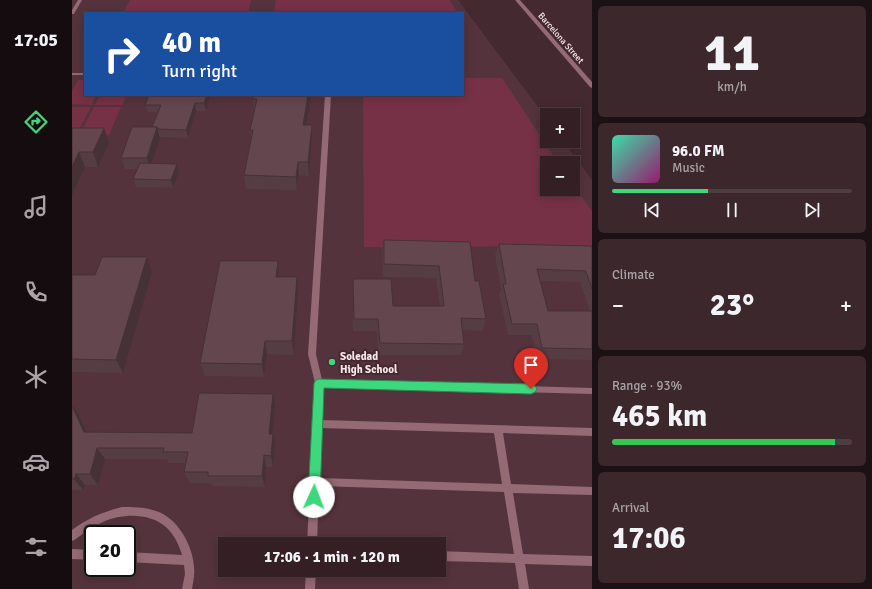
<!DOCTYPE html>
<meta charset="utf-8">
<style>
:root{--surface:#331f24;--page:#3b272c;--text:#f1f3f6;--muted:#a9a2a6;--line:#4e3d41;--accent:#3fd77d}
body{margin:0;font-family:Signika,sans-serif;background:var(--page);color:var(--text);height:100vh;display:flex;flex-direction:column;font-size:15px;white-space:nowrap}
*{box-sizing:border-box;margin:0}
p{font-size:13px;color:var(--muted)}
.icon{flex:none;width:22px;height:22px;fill:none;stroke:currentColor;stroke-width:2;stroke-linecap:round;stroke-linejoin:round}
.map{position:relative;flex:1;overflow:hidden}
.drawer{display:flex;flex-direction:column;gap:6px;padding:6px;background:#1c1114;width:280px}
.drawer>*{flex:none}
.guide{position:absolute;left:12px;top:12px;width:380px;height:84px;border-radius:0px;box-shadow:0 2px 10px #0003,0 0 0 1px var(--line);background:#1a4fa0;color:#fff;overflow:hidden}
.tools{position:absolute;left:468px;top:108px;display:grid;gap:8px}
.tools a{display:grid;place-items:center;width:40px;height:40px;border-radius:0px;background:var(--surface);box-shadow:0 2px 10px #0003,0 0 0 1px var(--line);font-size:20px}
.speed{position:absolute;left:12px;top:525px;display:flex;gap:8px;font-size:20px;font-weight:700;text-align:center}
.speed>*{display:grid;place-content:center;width:52px;height:52px;border-radius:50%;background:var(--surface);box-shadow:0 2px 10px #0003,0 0 0 1px var(--line);line-height:1}
.speed .limit{border:2px solid #111;border-radius:6px;background:#fff;color:#111}
.pin{position:absolute;display:grid;place-items:center;width:34px;height:34px;color:#fff;margin:-41px -17px;border-radius:50% 50% 50% 0;rotate:-45deg;box-shadow:0 0 4px #0007}
.pin .icon{rotate:45deg}
.me{position:absolute;width:44px;margin:-22px;rotate:2deg;stroke-linejoin:round;filter:drop-shadow(0 0 3px #0008)}
.turn{display:flex;align-items:center;gap:14px;height:84px;padding:0 12px;font-size:18px}
.turn .icon{width:52px;height:52px;stroke-width:2.5}
.turn b{display:block;font-size:28px;line-height:34px}
.big{font-size:30px;font-weight:800;line-height:1.1}
.drawer .tile{flex:1;display:flex;flex-direction:column;justify-content:center;gap:6px;min-width:0;padding:0 14px;border-radius:6px;background:var(--page)}
.drawer .dial{align-items:center;gap:0}
.dial b{font-size:52px;line-height:1}
.song{display:flex;align-items:center;gap:12px}
.cover{width:48px;height:48px;border-radius:6px;background:linear-gradient(135deg,hsl(160 70% 55%),hsl(320 70% 35%))}
.played{height:4px;border-radius:2px;background:linear-gradient(90deg,var(--accent) 40%,var(--line) 40%)}
.keys{display:flex;justify-content:space-around;direction:ltr}
.heat{display:flex;justify-content:space-between;align-items:center;font-size:22px;direction:ltr}
.charge{height:6px;border-radius:3px;background:linear-gradient(90deg,#34c759 93%,var(--line) 0)}
.trip{position:absolute;left:146px;top:537px;width:228px;height:40px;border-radius:0px;background:var(--surface);box-shadow:0 2px 10px #0003,0 0 0 1px var(--line);font-weight:800;line-height:40px;text-align:center}
main{display:flex;flex:1;min-height:0}
.menu{display:flex;flex-direction:column;width:72px;justify-content:space-around;align-items:center;background:#140c0e;color:var(--muted)}
.menu .icon{width:28px;height:28px}
.menu .active{color:var(--accent)}
.menu b{font-size:18px;color:var(--text)}
.map>svg:first-child{display:block}
</style>
<main>
<nav class="menu">
<b>17:05</b>
<svg class="icon active" aria-label="directions" viewBox="0 0 24 24"><path d="M12 3l9 9-9 9-9-9zM9 14v-3h6M13 9l2 2-2 2"/></svg>
<svg class="icon" aria-label="music" viewBox="0 0 24 24"><path d="M9 18V5l10-2v13"/><circle cx="6" cy="18" r="3"/><circle cx="16" cy="16" r="3"/></svg>
<svg class="icon" aria-label="phone" viewBox="0 0 24 24"><path d="M5 4h4l2 5-3 2q2 4 5 5l2-3 5 2v4C11 20 4 13 5 4z"/></svg>
<svg class="icon" aria-label="climate" viewBox="0 0 24 24"><path d="M12 3v18M4 7l16 10M4 17L20 7"/></svg>
<svg class="icon" aria-label="car" viewBox="0 0 24 24"><path d="M5 17H2v-5l4-1 3-4h7l3 4 3 1v5h-3M9 17h6M6 11h13"/><circle cx="7" cy="17" r="2"/><circle cx="17" cy="17" r="2"/></svg>
<svg class="icon" aria-label="filters" viewBox="0 0 24 24"><path d="M4 7h16M4 17h16"/><circle cx="9" cy="7" r="2"/><circle cx="15" cy="17" r="2"/></svg>
</nav>
<div class="map">
<svg width="520" height="589" viewBox="0 0 520 589">
<rect width="100%" height="100%" fill="#442930"/>
<path fill="#55333c" fill-rule="evenodd" d="M0,0H386L475,119V141H491L520,180V589H0ZM13,13H391V95H13ZM475,163H501V189H475ZM21,534H55V568H21ZM153,544H367V570H153Z"/>
<g fill="#763147">
<polygon points="58,0 179,0 176,13 51,13"/>
<polygon points="204,0 377,0 386,13 202,13"/>
<polygon points="391,78 430,78 486,163 475,163 475,189 501,189 501,184 520,211 520,246 292,247 291,95 391,95"/>
<polygon points="6,80 13,80 13,95 24,95 20,105 0,104 0,91"/>
<polygon points="28,95 55,95 50,105 23,105"/>
<polygon points="0,107 19,107 5,134 0,134"/>
<polygon points="22,107 49,107 37,135 8,134"/>
</g>
<g fill="none" stroke-linecap="round" stroke-linejoin="round">
<g fill="#946a74" fill-rule="evenodd">
<polygon points="6,0 10,0 2,14 0,14 0,10"/>
<rect x="0" y="73" width="13" height="2"/>
<path d="M253,95H259L244,354L250,380L520,388V394L251,387L249,420L520,428V436L431,433L439,484L520,487V495L441,493L451,554L520,556V566L453,564L457,589H447L443,563L367,561V551L442,554L432,492L247,486L245,544H235L243,383L236,354ZM249,428L422,433L430,484L247,478Z"/>
<path d="M50,507C62,507 73,507 84,511C106,518 121,546 122,567C123,575 121,582 120,589H110L113,574L112,565L55,562V552L110,555C107,545 103,536 95,528C79,513 51,513 31,522C27,524 22,526 18,528C12,532 7,538 0,541V530C16,518 31,512 50,507Z"/>
<polygon points="0,549 21,550 21,560 0,559"/>
<polygon points="234,570 244,570 243,589 233,589"/>
</g>
<polygon fill="#946a74" fill-rule="evenodd" points="443,0 448,0 520,82 520,88 518,87"/>
</g>
<g fill="#563c43" fill-rule="evenodd">
<polygon points="77,95 138,95 134,111 124,111 116,138 88,137 88,138 80,163 107,172 101,188 64,187 61,179 66,169 53,169 49,158 80,127 86,112 76,112 73,105"/>
<polygon points="139,95 238,95 234,125 240,125 240,138 237,176 227,175 225,190 174,189 172,175 179,140 178,130 182,110 181,99 181,96 139,96"/>
<polygon points="0,128 37,143 26,167 13,167 0,195"/>
<polygon points="312,240 403,281 414,319 410,331 391,330 392,344 389,355 306,355 305,331 281,331 281,279 321,306 368,306 364,278 311,277 310,252"/>
<path d="M427,244L520,246V360L465,359L460,335H436L427,295L429,289L423,255ZM468,281L508,282L518,311H476Z"/>
<polygon points="75,257 80,272 51,373 0,372 0,275 23,275"/>
<polygon points="207,277 226,291 222,355 195,354 192,377 133,376 128,363"/>
<polygon points="0,405 7,415 15,432 120,433 203,406 200,434 203,446 201,467 194,467 193,487 140,486 139,483 118,483 112,472 114,463 97,463 95,459 33,459 26,485 13,485 11,490 0,490"/>
</g>
<g fill="#463137">
<polygon points="135,95 138,95 134,111 132,103"/>
<polygon points="236,95 238,95 239,96 232,138 231,125"/>
<polygon points="123,103 124,111 116,138 114,130"/>
<polygon points="240,125 240,138 237,176 236,162"/>
<polygon points="85,127 88,138 78,169 75,158"/>
<polygon points="32,128 37,143 26,167 21,152"/>
<polygon points="7,152 13,167 0,195 0,167"/>
<polygon points="226,162 227,175 225,190 224,177"/>
<polygon points="105,164 107,172 101,188 99,180"/>
<polygon points="75,257 80,272 51,373 44,360"/>
<polygon points="206,261 207,276 206,291 204,277"/>
<polygon points="225,277 226,291 222,355 220,341"/>
<polygon points="193,341 195,354 192,377 190,364"/>
<polygon points="201,394 203,406 199,446 197,434"/>
<polygon points="0,405 7,415 20,444 12,432"/>
<polygon points="201,434 203,446 201,467 199,456"/>
<polygon points="25,448 33,459 26,485 18,474"/>
<polygon points="192,455 194,467 193,487 190,476"/>
<polygon points="4,474 13,485 11,490 2,479"/>
</g>
<g fill="#64464e" stroke="#463137">
<polygon points="77,95 135,95 132,103 123,103 114,130 86,129 85,127 80,127 89,105 73,105"/>
<polygon points="181,95 236,95 231,125 240,125 236,162 226,162 224,177 172,175 181,130 178,130 185,99 181,99"/>
<polygon points="60,127 85,127 75,158 49,158"/>
<polygon points="0,128 32,128 21,152 7,152 0,167"/>
<polygon points="68,163 105,164 99,180 61,179"/>
<polygon points="312,240 398,242 403,281 407,281 414,319 389,318 392,344 308,343 306,319 282,319 281,279 319,279 321,306 372,306 367,266 312,264"/>
<polygon points="427,244 520,246 520,289 514,271 465,269 476,311 520,311 520,349 470,348 465,324 440,324 431,284 434,284"/>
<polygon points="30,257 75,257 44,360 0,359 0,275 23,275"/>
<polygon points="148,261 206,261 204,277 225,277 220,341 193,341 190,364 128,363"/>
<polygon points="127,393 201,394 197,434 201,434 199,456 192,455 190,476 136,476 136,472 112,472 116,452 91,452 92,448 25,448 18,474 4,474 2,479 0,479 0,406 12,432 120,433"/>
</g>
<polygon fill="#3fd77d" stroke="#298c51" points="247,379 459,384 463,386 465,389 463,392 459,394 252,388 248,497 246,501 242,503 238,501 236,497 242,383 244,380"/>
<circle fill="#3fd77d" stroke="#442930" stroke-width="1.5" cx="260" cy="362" r="4"/>
<g text-anchor="middle" stroke-width="4" stroke-linejoin="round" paint-order="stroke">
<g font-size="9" fill="#f8e5e9" stroke="#442930">
<text transform="translate(489 38) rotate(49)" y="3">Barcelona Street</text>
</g>
<g font-size="11" font-weight="bold" fill="#f8e5e9" stroke="#442930" text-anchor="start">
<text x="268" y="360">Soledad<tspan x="268" dy="13">High School</tspan></text>
</g>
</g>
</svg>
<div class="tools">
<a>+</a>
<a>−</a>
</div>
<div class="speed"><div class="limit">20</div></div>
<div class="pin" style="left:459px;top:389px;background:#d93025"><svg class="icon" aria-label="arrive" viewBox="0 0 24 24"><path d="M6 21V4h12l-3 4 3 4H6"/></svg></div>
<svg class="me" style="left:242px;top:497px" viewBox="-20 -20 40 40"><circle r="19" fill="#fff"/><path d="M0-13L10 11 0 6-10 11z" fill="#3fd77d"/></svg>
<div class="trip">17:06 · 1 min · 120 m</div>
<div class="guide">
<div class="turn"><svg class="icon" aria-label="right" viewBox="0 0 24 24"><path d="M7 20v-9h11M14 6l5 5-5 5"/></svg><div><b>40 m</b>Turn right</div></div>
</div>
</div>
<section class="drawer">
<div class="tile dial"><b>11</b><p>km/h</p></div>
<div class="tile">
<div class="song"><i class="cover"></i><div><b>96.0 FM</b><p>Music</p></div></div>
<div class="played"></div>
<div class="keys"><svg class="icon" aria-label="previous" viewBox="0 0 24 24"><path d="M18 5L8 12l10 7zM5 5v14"/></svg><svg class="icon" aria-label="pause" viewBox="0 0 24 24"><path d="M8 5v14M16 5v14"/></svg><svg class="icon" aria-label="next" viewBox="0 0 24 24"><path d="M6 5l10 7-10 7zM19 5v14"/></svg></div>
</div>
<div class="tile"><p>Climate</p>
<div class="heat"><a>−</a><b class="big">23°</b><a>+</a></div>
</div>
<div class="tile"><p>Range · 93%</p><b class="big">465 km</b><div class="charge"></div></div>
<div class="tile"><p>Arrival</p><b class="big">17:06</b></div>
</section>
</main>
